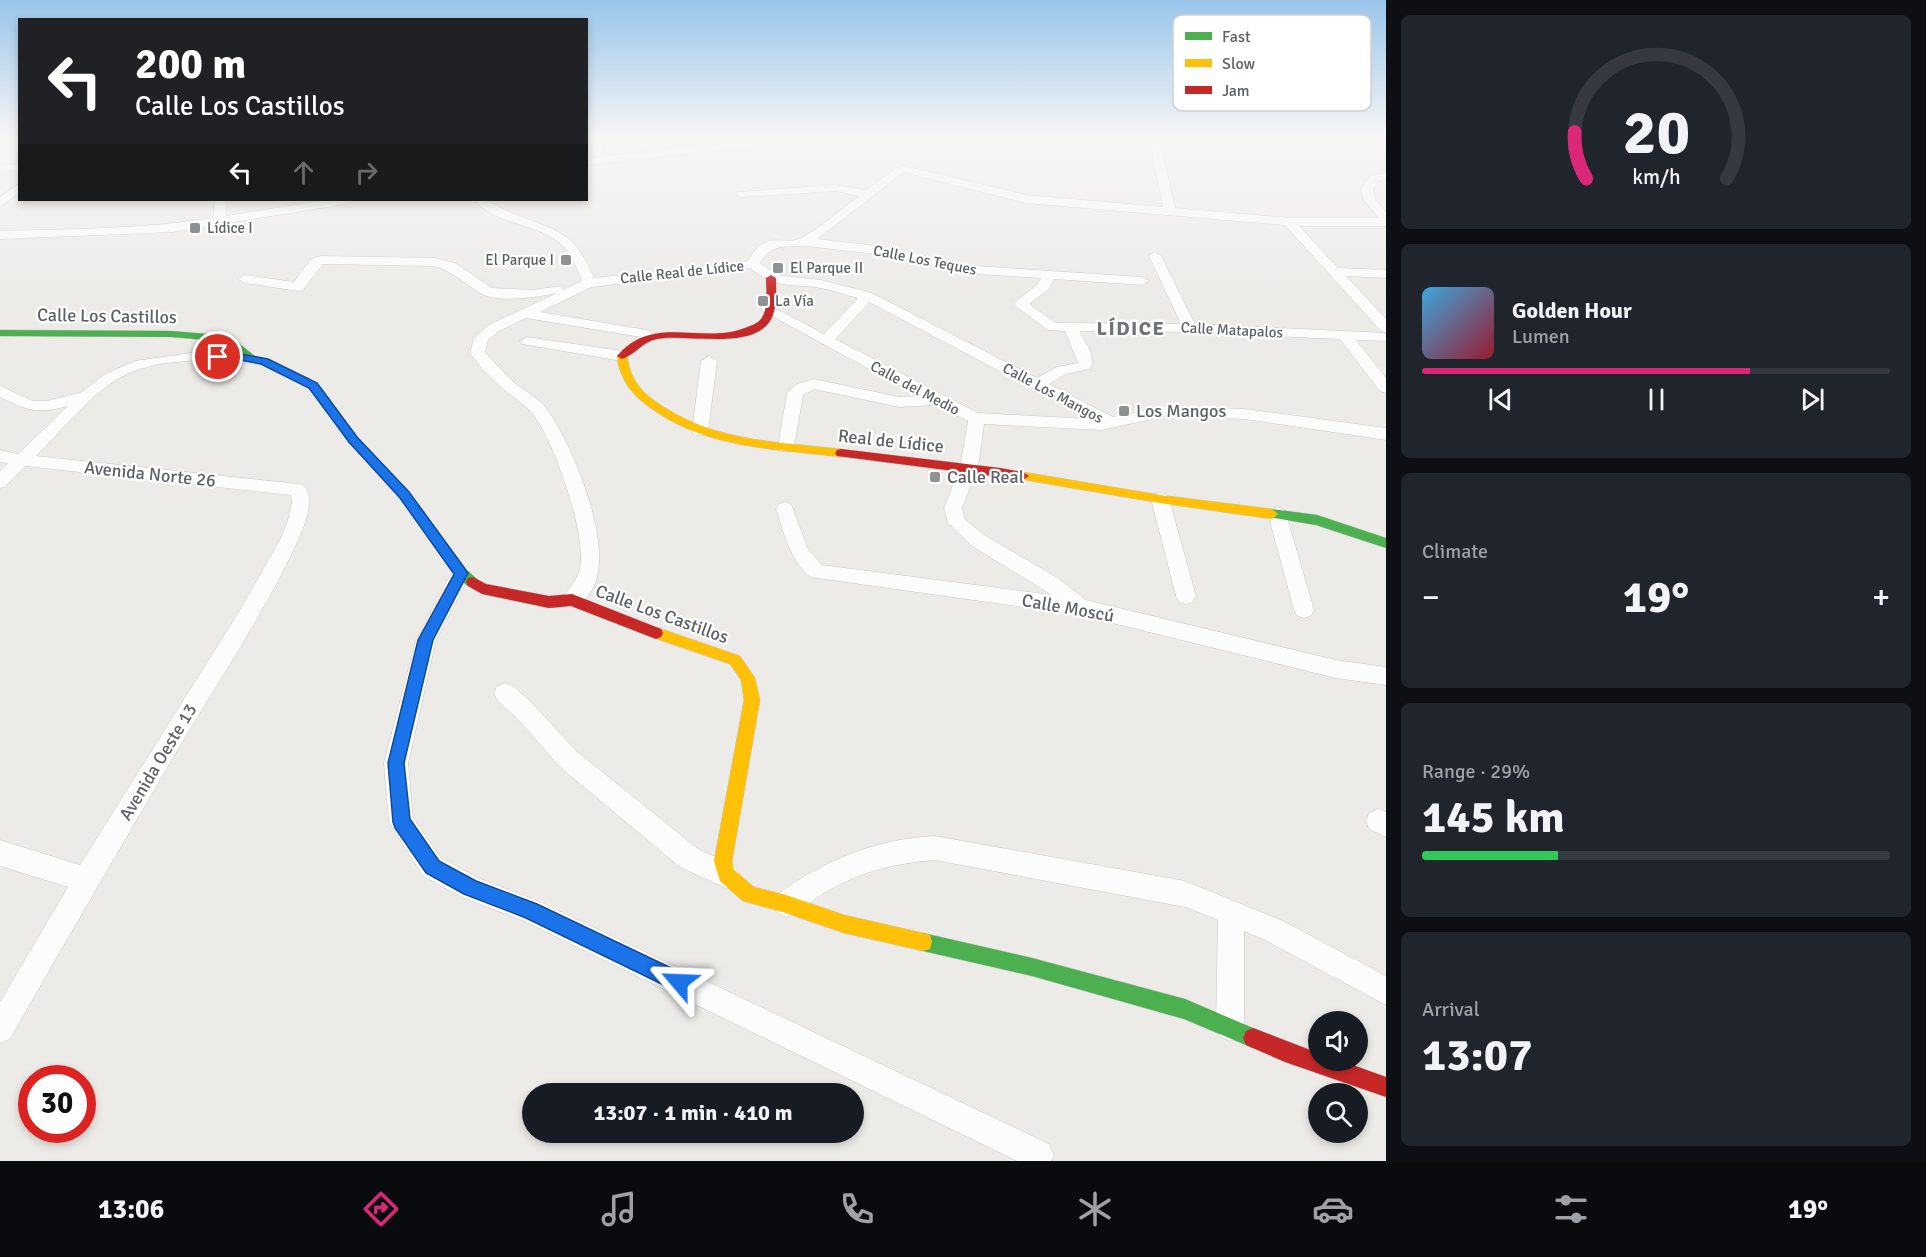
<!DOCTYPE html>
<meta charset="utf-8">
<style>
:root{--surface:#171b24;--page:#20242c;--text:#f1f3f6;--muted:#9ea1a6;--line:#363941;--accent:#db2777}
body{margin:0;font-family:Signika,sans-serif;background:var(--page);color:var(--text);height:100vh;display:flex;flex-direction:column;font-size:22px;white-space:nowrap}
*{box-sizing:border-box;margin:0}
p{font-size:20px;color:var(--muted)}
.icon{flex:none;width:33px;height:33px;fill:none;stroke:currentColor;stroke-width:2;stroke-linecap:round;stroke-linejoin:round}
.map{position:relative;flex:1;overflow:hidden}
.panel{display:flex;flex-direction:column;gap:15px;padding:15px;background:#0d0f14;width:540px}
.panel>*{flex:none}
.hud{position:absolute;left:18px;top:18px;width:570px;height:183px;border-radius:0px;box-shadow:0 3px 9px #0003;background:#202124;color:#fff;overflow:hidden}
.tools{position:absolute;left:1308px;top:1011px;display:grid;gap:12px}
.tools a{display:grid;place-items:center;width:60px;height:60px;border-radius:50%;background:var(--surface);box-shadow:0 3px 9px #0003;font-size:30px}
.speed{position:absolute;left:18px;top:1065px;display:flex;gap:12px;font-size:30px;font-weight:700;text-align:center}
.speed>*{display:grid;place-content:center;width:78px;height:78px;border-radius:50%;background:var(--surface);box-shadow:0 3px 9px #0003;line-height:1}
.speed .limit{border:9px solid #d22;background:#fff;color:#111}
.pin{position:absolute;display:grid;place-items:center;width:51px;height:51px;color:#fff;margin:-26px;border:3px solid #fff;border-radius:50%;box-shadow:0 2px 6px #0007}
.me{position:absolute;width:66px;margin:-33px;rotate:296deg;stroke-linejoin:round;filter:drop-shadow(0 0 4px #0008)}
.turn{display:flex;align-items:center;gap:21px;height:126px;padding:0 18px;font-size:27px}
.turn .icon{width:78px;height:78px;stroke-width:2.5}
.turn b{display:block;font-size:42px;line-height:51px}
.lanes{display:flex;align-items:center;height:57px;padding:0 18px;background:#0003;justify-content:center;gap:30px;direction:ltr}
.lanes .off{opacity:.35}
.big{font-size:45px;font-weight:700;line-height:1.1}
.panel .card{flex:1;display:flex;flex-direction:column;justify-content:center;gap:9px;min-width:0;padding:0 21px;border-radius:9px;background:var(--page)}
.panel .dial{align-items:center;gap:0}
.dial svg{height:156px;overflow:visible;fill:none;stroke:var(--line);stroke-width:7;stroke-linecap:round;text-anchor:middle}
.dial text{fill:var(--text);stroke:none}
.song{display:flex;align-items:center;gap:18px}
.cover{width:72px;height:72px;border-radius:9px;background:linear-gradient(135deg,hsl(200 70% 55%),hsl(350 70% 35%))}
.played{height:6px;border-radius:3px;background:linear-gradient(90deg,var(--accent) 70%,var(--line) 70%)}
.keys{display:flex;justify-content:space-around;direction:ltr}
.heat{display:flex;justify-content:space-between;align-items:center;font-size:33px;direction:ltr}
.charge{height:9px;border-radius:4px;background:linear-gradient(90deg,#34c759 29%,var(--line) 0)}
.trip{position:absolute;left:522px;top:1083px;width:342px;height:60px;border-radius:30px;background:var(--surface);box-shadow:0 3px 9px #0003;font-weight:700;line-height:60px;text-align:center}
.tabs{display:flex;height:96px;justify-content:space-around;align-items:center;background:#090b0e;color:var(--muted)}
.tabs .icon{width:42px;height:42px}
.tabs .selected{color:var(--accent)}
.tabs b{font-size:27px;color:var(--text)}
main{display:flex;flex:1;min-height:0}
.map>svg:first-child{display:block}
</style>
<main>
<div class="map">
<svg width="1386" height="1161" viewBox="0 0 1386 1161">
<rect width="100%" height="100%" fill="#edebe8"/>
<g fill="none" stroke-linecap="round" stroke-linejoin="round">
<defs>
<g id="street">
<polygon points="20,137 20,141 0,144 0,138"/>
<polygon points="589,137 599,137 606,156 776,137 808,137 803,140 586,165 586,159 596,158"/>
<path d="M1149,137H1159L1175,208L1289,218H1379L1364,200L1361,189L1370,176L1386,173V179L1378,181L1373,189L1375,200L1386,212V226H1299L1338,268L1386,270V278L1346,276L1386,319V332L1381,331L1285,225L1026,203L904,172L817,239L894,248L961,265L1142,277L1149,281L1142,285L1054,279L1048,290L1029,304L1056,323L1181,324L1149,256L1155,252L1161,256L1195,324L1386,333V341L1356,340L1386,378V393L1380,391L1340,339L1133,330L1080,331C1085,343 1097,357 1090,369L1066,374L1049,384L1113,417L1166,406L1245,409L1386,428V440L1245,419L1166,416L1102,430L984,424L978,467L962,508L965,520L986,536L1058,578L1086,600L1336,660L1386,667V685L1336,678L1080,615L810,577C790,559 784,534 776,509L779,504L785,502L791,504L808,549L822,565L1052,595L972,546L948,523L944,508L960,467L968,421L935,405L899,407L814,389L803,395L794,447L792,451H780L778,447L787,393L797,384L814,379L899,397L918,396L761,310L763,307H773L824,334L858,298C846,295 833,290 821,288C790,283 778,290 750,268L592,287L540,312L647,330L654,334L652,337L647,338L526,318L499,331L488,340L485,352C495,363 505,375 517,385C527,392 538,398 546,408C572,442 619,554 590,593C583,602 577,610 565,606L562,600C568,588 577,582 580,569C587,535 554,439 532,413C525,405 516,399 508,393C494,382 480,367 470,353L474,338L489,325L557,293C538,297 499,303 482,294C466,285 453,271 434,266L323,264L303,290L298,291L245,283L238,279L245,275L294,282L311,259L321,256L434,258L455,263L492,288L531,290L562,286L563,290L582,281C577,270 573,257 565,248C543,223 492,225 475,200C491,200 500,208 514,214C558,232 574,230 594,278L748,261C768,225 784,250 805,236C824,225 841,209 859,196L836,191L742,197L738,196V192L836,185L866,190L896,168L904,166L1026,195L1163,207ZM806,246L894,256L961,273L1041,278L1038,284L1013,304L1048,330L1065,331L1078,363L1057,367L1037,378L872,293L821,280L776,275L760,263C771,243 786,247 806,246ZM869,302L1090,419L978,413L835,339Z"/>
<polygon points="1376,137 1386,137 1386,141 1377,139"/>
<polygon points="0,164 20,165 20,171 0,170"/>
<polygon points="20,183 20,192 0,207 0,197"/>
<path d="M215,200H227L226,216L327,200H352L346,204L172,232L0,239V231C71,229 143,229 213,218Z"/>
<polygon points="527,337 622,351 629,356 622,361 522,344 520,341"/>
<path d="M198,352L251,353L258,358L251,363C208,359 154,357 116,380C91,395 58,434 36,456L299,484L305,486C314,501 306,522 299,538C268,606 225,671 186,736C127,836 68,937 10,1039L0,1043V1002L68,887L0,866V840L80,865L240,610L281,538L288,520L292,502L291,495L25,466L6,486L0,488V471L8,463L0,462V450L18,454L68,406C37,414 28,411 0,397V386L33,401H47L82,392L105,374L135,361Z"/>
<polygon points="709,356 717,361 708,431 706,435 694,435 692,431 701,361"/>
<polygon points="1160,493 1166,494 1169,499 1196,596 1193,602 1186,604 1179,602 1176,596 1151,499 1154,494"/>
<polygon points="1277,507 1283,509 1286,514 1314,610 1311,616 1304,618 1297,616 1294,610 1268,514 1271,509"/>
<polygon points="461,565 468,568 471,573 436,640 408,763 413,818 441,858 478,878 540,902 1049,1144 1054,1155 1051,1161 1017,1161 524,921 462,897 423,876 389,822 384,763 416,640 454,568"/>
<polygon points="505,683 513,686 533,704 576,751 698,849 735,866 739,875 735,884 726,888 680,867 560,767 517,718 497,700 494,693 497,686"/>
<polygon points="1378,809 1386,812 1386,837 1369,829 1366,821 1369,813"/>
<path d="M935,836L1185,881L1283,921L1386,976V1005L1265,940L1244,931V1027L1240,1037L1230,1041L1220,1037L1216,1027L1218,920L1185,907L935,860C897,863 862,871 829,890C814,898 802,911 786,917L777,913L773,904L777,895C824,860 876,839 935,836Z"/>
</g>
<g id="fast">
<polygon points="0,330 171,331 208,334 238,343 255,356 268,359 310,379 323,390 357,437 409,492 466,569 480,582 478,586 468,586 456,577 401,498 349,443 315,394 302,383 261,363 247,360 230,347 207,340 171,337 0,336"/>
<polygon points="1272,509 1317,515 1386,538 1386,548 1316,525 1268,517 1266,514 1268,511"/>
<polygon points="923,933 1032,958 1185,999 1260,1031 1263,1038 1260,1045 1253,1048 1184,1019 1032,976 923,951 916,949 914,942 916,935"/>
</g>
<g id="slow">
<path d="M622,353L627,356C631,383 644,395 667,409C720,442 781,442 841,449L847,453L841,457C778,449 713,449 658,413C636,399 620,383 617,356Z"/>
<polygon points="1023,472 1160,495 1272,509 1278,514 1272,519 1160,503 1019,479 1017,476 1019,473"/>
<polygon points="656,627 740,656 755,678 760,700 732,861 734,870 754,887 786,895 844,915 923,933 930,935 932,942 930,949 923,951 844,933 786,913 743,901 720,881 714,861 744,700 741,680 730,664 651,637 649,633 651,629"/>
</g>
<g id="jam">
<path d="M771,275L776,278C776,290 777,303 773,315C759,353 687,333 657,339C642,342 635,355 622,359L617,356C654,313 700,345 745,328C750,326 757,324 761,319C769,308 766,291 766,278Z"/>
<polygon points="841,449 1000,468 1023,472 1029,476 1023,480 837,456 835,453 837,450"/>
<polygon points="473,577 486,584 549,596 572,594 661,629 663,633 661,637 656,639 571,606 549,608 482,594 468,586 466,582 468,578"/>
<polygon points="1253,1028 1318,1053 1318,1060 1339,1060 1386,1077 1386,1097 1285,1062 1246,1045 1243,1038 1246,1031"/>
</g>
</defs>
<use href="#street" stroke="#c8c7c7" stroke-width="1"/>
<use href="#fast" stroke="#c7c7c7" stroke-width="1"/>
<use href="#slow" stroke="#c7c7c7" stroke-width="1"/>
<use href="#jam" stroke="#c7c7c7" stroke-width="1"/>
<use href="#street" fill="#fcfcfc" fill-rule="evenodd"/>
<use href="#fast" fill="#4caf50" fill-rule="evenodd"/>
<use href="#slow" fill="#ffc107" fill-rule="evenodd"/>
<use href="#jam" fill="#c62828" fill-rule="evenodd"/>
</g>
<linearGradient id="sky" x2="0" y2="1"><stop stop-color="#99c5eb"/><stop offset="0.46" stop-color="#f7f6f5"/><stop offset="1" stop-color="#f7f6f5" stop-opacity="0"/></linearGradient>
<rect width="1386" height="300" fill="url(#sky)"/>
<polygon fill="#1a73e8" stroke="#114b97" stroke-width="1.5" points="214,354 240,354 268,359 317,383 357,437 409,492 468,573 433,640 404,763 410,819 439,861 476,881 537,904 686,975 688,982 686,989 679,992 672,989 526,918 464,894 426,873 395,828 393,822 388,763 418,640 454,574 400,498 349,442 309,388 261,364 240,360 218,360 213,357"/>
<g fill="#909193" stroke="#fff" stroke-width="2">
<rect x="189" y="222" width="12" height="12" rx="3"/>
<rect x="560" y="254" width="12" height="12" rx="3"/>
<rect x="772" y="262" width="12" height="12" rx="3"/>
<rect x="757" y="295" width="12" height="12" rx="3"/>
<rect x="1118" y="405" width="12" height="12" rx="3"/>
<rect x="929" y="471" width="12" height="12" rx="3"/>
</g>
<g text-anchor="middle" stroke-width="4.5" stroke-linejoin="round" paint-order="stroke">
<g font-size="15" fill="#5e6165" stroke="#fff" text-anchor="start">
<text x="207" y="233">Lídice I</text>
<text x="554" y="265" text-anchor="end">El Parque I</text>
<text x="790" y="273">El Parque II</text>
<text x="775" y="306">La Vía</text>
</g>
<g font-size="15" fill="#5e6165" stroke="#fff">
<text transform="translate(925 260) rotate(11)" y="5">Calle Los Teques</text>
<text transform="translate(682 272) rotate(-6)" y="5">Calle Real de Lídice</text>
<text transform="translate(1232 330) rotate(3)" y="5">Calle Matapalos</text>
<text transform="translate(915 388) rotate(28)" y="5">Calle del Medio</text>
<text transform="translate(1053 393) rotate(28)" y="5">Calle Los Mangos</text>
</g>
<g font-size="18" fill="#5e6165" stroke="#fff">
<text transform="translate(107 316) rotate(1)" y="6">Calle Los Castillos</text>
<text transform="translate(891 441) rotate(6)" y="6">Real de Lídice</text>
<text transform="translate(150 474) rotate(6)" y="6">Avenida Norte 26</text>
<text transform="translate(1068 608) rotate(10)" y="6">Calle Moscú</text>
<text transform="translate(662 614) rotate(20)" y="6">Calle Los Castillos</text>
<text transform="translate(158 762) rotate(-59)" y="6">Avenida Oeste 13</text>
</g>
<g font-size="18" fill="#5e6165" stroke="#fff" text-anchor="start">
<text x="1136" y="417">Los Mangos</text>
<text x="947" y="483">Calle Real</text>
</g>
<g font-size="20" font-weight="bold" letter-spacing="1.5" fill="#6f7377" stroke="#fff">
<text x="1131" y="335">LÍDICE</text>
</g>
</g>
<rect x="1173" y="15" width="198" height="96" rx="9" fill="#fff" stroke="#cfd0d1" stroke-width="1.5"/>
<rect x="1185" y="32" width="27" height="8" fill="#4caf50"/>
<rect x="1185" y="59" width="27" height="8" fill="#ffc107"/>
<rect x="1185" y="86" width="27" height="8" fill="#c62828"/>
<g font-size="16" fill="#5e6165">
<text x="1222" y="42">Fast</text>
<text x="1222" y="69">Slow</text>
<text x="1222" y="96">Jam</text>
</g>
</svg>
<div class="tools">
<a><svg class="icon" aria-label="sound" viewBox="0 0 24 24"><path d="M4 9h4l5-4v14l-5-4H4zM17 9q2 3 0 6"/></svg></a>
<a><svg class="icon" aria-label="search" viewBox="0 0 24 24"><circle cx="10" cy="10" r="6"/><path d="M15 15l6 6"/></svg></a>
</div>
<div class="speed"><div class="limit">30</div></div>
<div class="pin" style="left:218px;top:357px;background:#d93025"><svg class="icon" aria-label="arrive" viewBox="0 0 24 24"><path d="M6 21V4h12l-3 4 3 4H6"/></svg></div>
<svg class="me" style="left:679px;top:982px" viewBox="-20 -20 40 40"><path d="M0-17L14 15 0 8-14 15z" fill="#1a73e8" stroke="#fff" stroke-width="4"/></svg>
<div class="trip">13:07 · 1 min · 410 m</div>
<div class="hud">
<div class="turn"><svg class="icon" aria-label="left" viewBox="0 0 24 24"><path d="M17 20v-9H6M10 6l-5 5 5 5"/></svg><div><b>200 m</b>Calle Los Castillos</div></div>
<div class="lanes"><svg class="icon" aria-label="left" viewBox="0 0 24 24"><path d="M17 20v-9H6M10 6l-5 5 5 5"/></svg><svg class="icon off" aria-label="ahead" viewBox="0 0 24 24"><path d="M12 20V5M6 11l6-6 6 6"/></svg><svg class="icon off" aria-label="right" viewBox="0 0 24 24"><path d="M7 20v-9h11M14 6l5 5-5 5"/></svg></div>
</div>
</div>
<section class="panel">
<div class="card dial"><svg viewBox="0 0 100 80">
<path d="M14 69A42 42 0 1 1 86 69"/>
<path d="M14 69A42 42 0 0 1 8 45" stroke="#db2777"/>
<text x="50" y="56" font-size="32" font-weight="700">20</text>
<text x="50" y="72" font-size="11">km/h</text>
</svg></div>
<div class="card">
<div class="song"><i class="cover"></i><div><b>Golden Hour</b><p>Lumen</p></div></div>
<div class="played"></div>
<div class="keys"><svg class="icon" aria-label="previous" viewBox="0 0 24 24"><path d="M18 5L8 12l10 7zM5 5v14"/></svg><svg class="icon" aria-label="pause" viewBox="0 0 24 24"><path d="M8 5v14M16 5v14"/></svg><svg class="icon" aria-label="next" viewBox="0 0 24 24"><path d="M6 5l10 7-10 7zM19 5v14"/></svg></div>
</div>
<div class="card"><p>Climate</p>
<div class="heat"><a>−</a><b class="big">19°</b><a>+</a></div>
</div>
<div class="card"><p>Range · 29%</p><b class="big">145 km</b><div class="charge"></div></div>
<div class="card"><p>Arrival</p><b class="big">13:07</b></div>
</section>
</main>
<nav class="tabs">
<b>13:06</b>
<svg class="icon selected" aria-label="directions" viewBox="0 0 24 24"><path d="M12 3l9 9-9 9-9-9zM9 14v-3h6M13 9l2 2-2 2"/></svg>
<svg class="icon" aria-label="music" viewBox="0 0 24 24"><path d="M9 18V5l10-2v13"/><circle cx="6" cy="18" r="3"/><circle cx="16" cy="16" r="3"/></svg>
<svg class="icon" aria-label="phone" viewBox="0 0 24 24"><path d="M5 4h4l2 5-3 2q2 4 5 5l2-3 5 2v4C11 20 4 13 5 4z"/></svg>
<svg class="icon" aria-label="climate" viewBox="0 0 24 24"><path d="M12 3v18M4 7l16 10M4 17L20 7"/></svg>
<svg class="icon" aria-label="car" viewBox="0 0 24 24"><path d="M5 17H2v-5l4-1 3-4h7l3 4 3 1v5h-3M9 17h6M6 11h13"/><circle cx="7" cy="17" r="2"/><circle cx="17" cy="17" r="2"/></svg>
<svg class="icon" aria-label="filters" viewBox="0 0 24 24"><path d="M4 7h16M4 17h16"/><circle cx="9" cy="7" r="2"/><circle cx="15" cy="17" r="2"/></svg>
<b>19°</b>
</nav>
